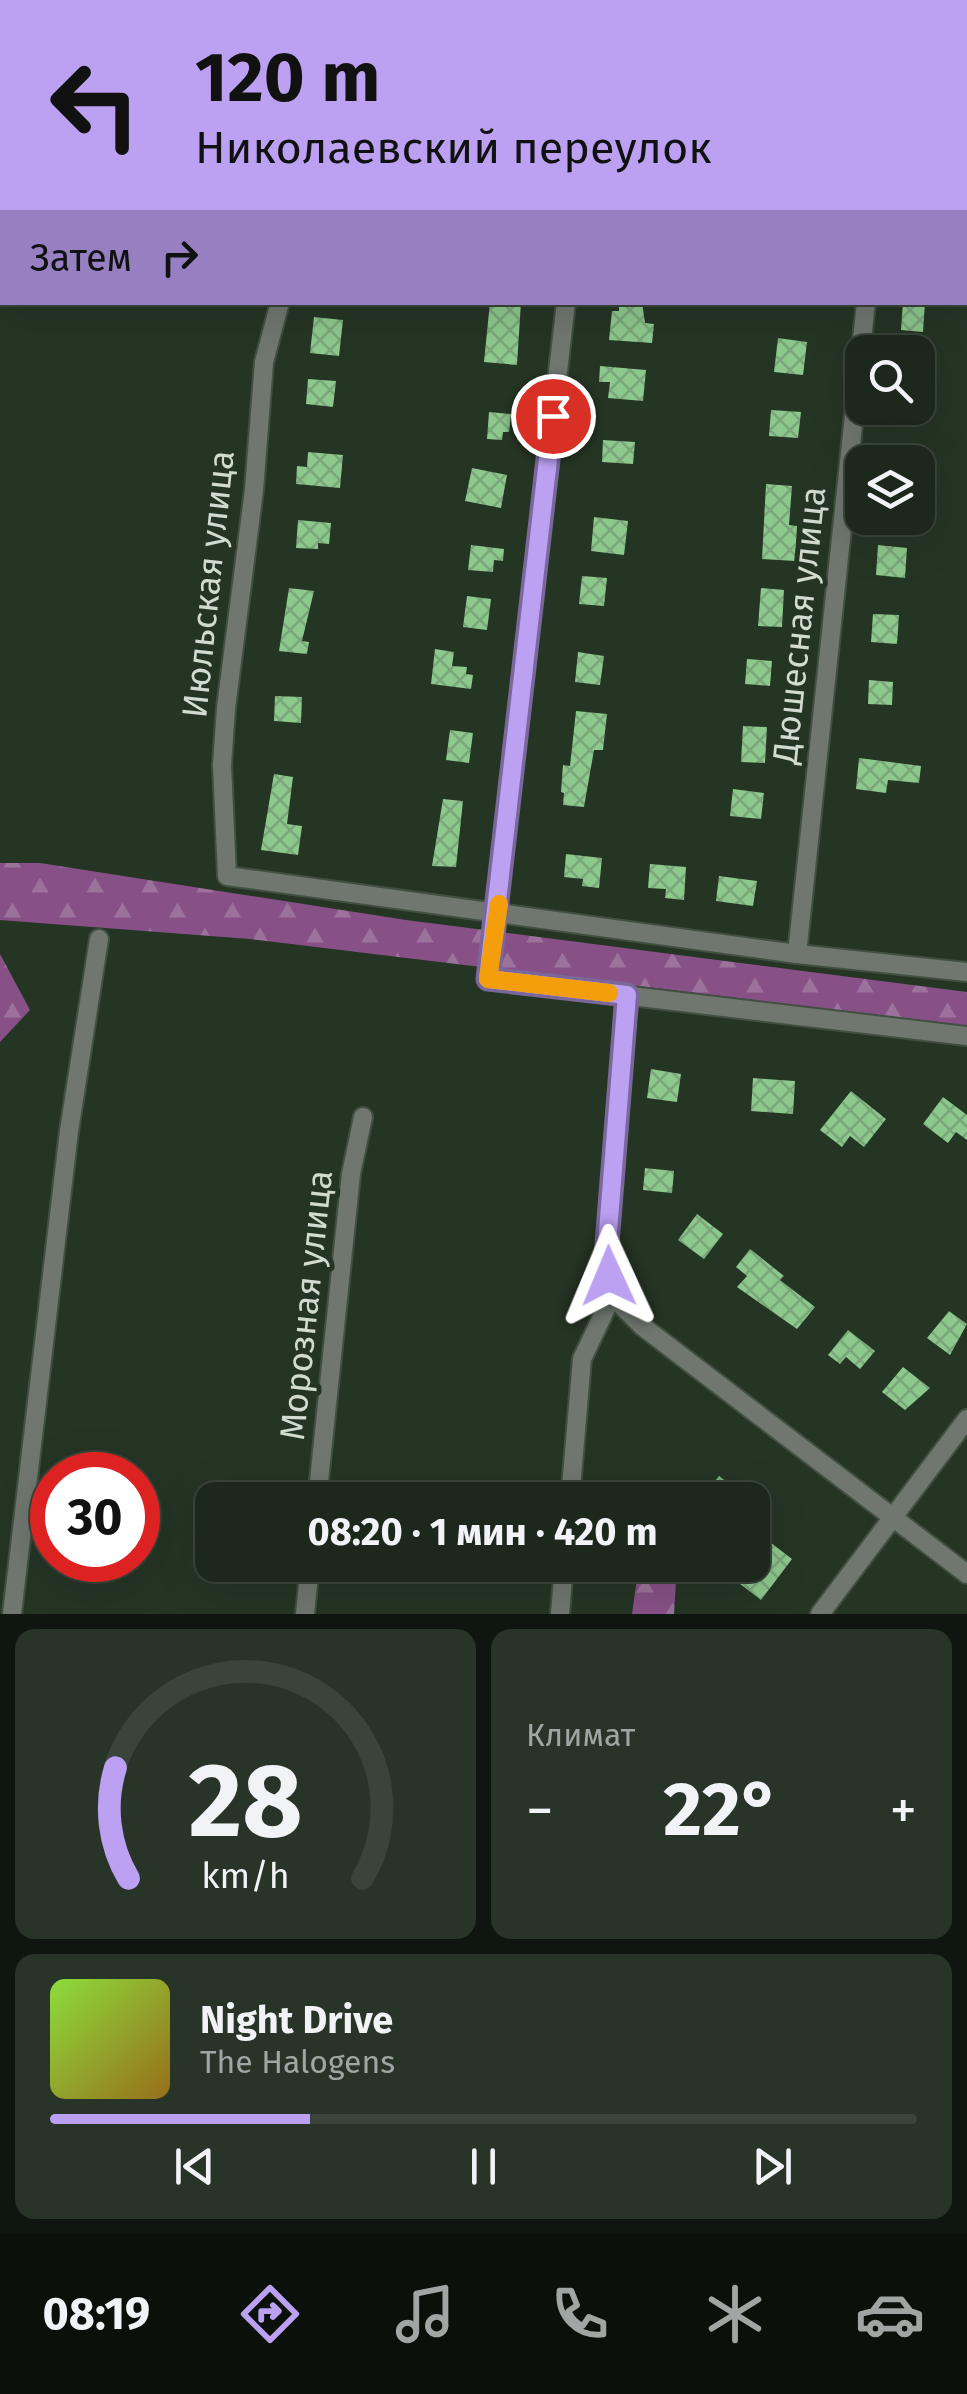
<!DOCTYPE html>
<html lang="ru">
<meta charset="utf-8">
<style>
:root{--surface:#1c281b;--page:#293428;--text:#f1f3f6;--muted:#a0a6a3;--line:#3a443a;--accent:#bca0f2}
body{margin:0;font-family:"Fira Sans",sans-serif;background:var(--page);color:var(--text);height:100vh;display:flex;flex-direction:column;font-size:38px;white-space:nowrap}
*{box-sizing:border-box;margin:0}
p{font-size:32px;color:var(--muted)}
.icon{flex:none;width:55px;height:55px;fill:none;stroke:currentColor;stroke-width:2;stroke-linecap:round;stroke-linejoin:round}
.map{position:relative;height:1614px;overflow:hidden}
.details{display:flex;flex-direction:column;gap:15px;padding:15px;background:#0f160f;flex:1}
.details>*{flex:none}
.banner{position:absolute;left:0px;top:0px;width:968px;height:305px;box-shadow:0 10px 40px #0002,0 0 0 2px var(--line);background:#bca0f2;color:#111;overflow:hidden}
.buttons{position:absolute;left:845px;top:335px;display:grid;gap:20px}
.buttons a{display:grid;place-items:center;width:90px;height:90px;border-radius:20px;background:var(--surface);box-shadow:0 10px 40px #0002,0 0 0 2px var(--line);font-size:50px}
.speed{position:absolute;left:30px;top:1452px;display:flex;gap:20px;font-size:50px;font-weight:700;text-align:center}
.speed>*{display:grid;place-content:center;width:130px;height:130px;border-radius:50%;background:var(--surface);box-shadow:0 10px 40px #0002,0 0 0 2px var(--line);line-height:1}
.speed .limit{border:15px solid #d22;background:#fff;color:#111}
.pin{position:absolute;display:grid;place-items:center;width:85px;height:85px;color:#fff;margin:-42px;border:5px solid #fff;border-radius:50%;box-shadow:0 2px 10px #0007}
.me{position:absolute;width:110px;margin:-55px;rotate:359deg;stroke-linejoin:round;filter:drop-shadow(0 0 8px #0008)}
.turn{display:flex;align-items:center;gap:35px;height:210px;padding:0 30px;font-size:45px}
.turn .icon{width:130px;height:130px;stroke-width:2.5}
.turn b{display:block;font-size:70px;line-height:85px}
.then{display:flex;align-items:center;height:95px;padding:0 30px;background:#0003;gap:20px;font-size:38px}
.big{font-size:75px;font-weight:700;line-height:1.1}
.details .tile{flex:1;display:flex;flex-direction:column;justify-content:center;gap:15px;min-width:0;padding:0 35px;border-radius:20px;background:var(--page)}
.details .dial{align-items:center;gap:0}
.dial svg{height:260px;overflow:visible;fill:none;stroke:var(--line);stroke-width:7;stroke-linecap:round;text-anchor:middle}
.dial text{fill:var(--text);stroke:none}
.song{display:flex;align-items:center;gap:30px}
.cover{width:120px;height:120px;border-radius:15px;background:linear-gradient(135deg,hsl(90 70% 55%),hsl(40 70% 35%))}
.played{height:10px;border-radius:5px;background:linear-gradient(90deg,var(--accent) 30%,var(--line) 30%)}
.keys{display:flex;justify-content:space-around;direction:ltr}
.heat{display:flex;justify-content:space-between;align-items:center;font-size:55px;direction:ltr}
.details .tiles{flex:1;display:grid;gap:15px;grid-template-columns:1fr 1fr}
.tile:last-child{grid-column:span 2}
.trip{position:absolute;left:195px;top:1482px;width:575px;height:100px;border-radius:20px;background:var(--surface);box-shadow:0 10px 40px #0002,0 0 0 2px var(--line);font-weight:700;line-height:100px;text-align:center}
.tabs{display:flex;height:160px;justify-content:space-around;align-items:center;background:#0b100b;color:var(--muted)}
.tabs .icon{width:70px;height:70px}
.tabs .on{color:var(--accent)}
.tabs b{font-size:45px;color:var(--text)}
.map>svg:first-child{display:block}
</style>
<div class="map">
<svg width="967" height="1614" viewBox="0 0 967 1614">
<defs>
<pattern id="forest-firs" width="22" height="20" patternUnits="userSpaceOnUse" patternTransform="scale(2.5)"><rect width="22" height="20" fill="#875187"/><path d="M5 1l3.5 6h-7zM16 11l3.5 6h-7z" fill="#9c729c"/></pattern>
<pattern id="building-cross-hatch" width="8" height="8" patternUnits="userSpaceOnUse" patternTransform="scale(2.5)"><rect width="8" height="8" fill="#8dc88d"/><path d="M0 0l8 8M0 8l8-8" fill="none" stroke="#7aa679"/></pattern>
</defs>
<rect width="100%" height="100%" fill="#253524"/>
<g fill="url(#forest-firs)">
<polygon points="0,863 40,863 406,920 967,992 967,1026 250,939 0,920"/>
<polygon points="0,954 30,1010 0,1042"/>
<polygon points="639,1565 677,1565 674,1614 632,1614"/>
</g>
<g fill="url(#building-cross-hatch)">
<polygon points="490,302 521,302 517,365 484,362"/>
<polygon points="619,302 642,302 645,323 654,324 652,343 609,340 612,311 619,311"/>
<polygon points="903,302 925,302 923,332 901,330"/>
<polygon points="314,317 343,320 339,356 310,353"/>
<polygon points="778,338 807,342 803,375 774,372"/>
<polygon points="600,366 646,370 643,401 608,398 610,382 599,382"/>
<polygon points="308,379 336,381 333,407 306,404"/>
<polygon points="771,410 801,412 798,438 769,436"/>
<polygon points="489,412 511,414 509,432 503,432 502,440 487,439"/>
<polygon points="603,440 635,442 633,464 602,462"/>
<polygon points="308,452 343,455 340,488 296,484 297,466 307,467"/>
<polygon points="472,468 507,475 501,508 465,501"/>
<polygon points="766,484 792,486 789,525 797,526 795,561 762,559"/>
<polygon points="594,517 628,521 624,555 591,551"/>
<polygon points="298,520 331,523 329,544 318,543 318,549 296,548"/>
<polygon points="471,545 504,549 503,561 494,560 493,572 468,570"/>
<polygon points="878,545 907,548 905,578 876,575"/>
<polygon points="582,576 607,578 604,606 579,604"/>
<polygon points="289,588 314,591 302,641 309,642 307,654 279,651"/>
<polygon points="761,588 784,590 782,627 758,626"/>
<polygon points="467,596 491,599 487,630 463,627"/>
<polygon points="873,614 899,615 897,644 871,642"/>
<polygon points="435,649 454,652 452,666 467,667 466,674 473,675 471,689 431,684"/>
<polygon points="578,652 604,656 600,685 575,682"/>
<polygon points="747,659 772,661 770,686 745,684"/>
<polygon points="869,680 893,682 892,705 868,704"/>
<polygon points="275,696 302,697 301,723 274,721"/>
<polygon points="576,711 607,714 603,750 594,750 584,807 563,805 564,793 561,792 563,765 570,766"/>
<polygon points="743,726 767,727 765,763 741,762"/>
<polygon points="450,730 473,733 469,763 446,760"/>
<polygon points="859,758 921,766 919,783 888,780 886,793 856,789"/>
<polygon points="274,774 293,777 287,824 302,826 298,855 261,850"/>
<polygon points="733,789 764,793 761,819 730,816"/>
<polygon points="443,799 463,801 456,867 432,866"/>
<polygon points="566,854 602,858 599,888 582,886 583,879 564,877"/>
<polygon points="650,864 686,867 684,900 665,898 666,889 648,888"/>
<polygon points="719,876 757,881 753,906 716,901"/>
<polygon points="651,1069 681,1074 677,1102 647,1098"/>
<polygon points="753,1078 795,1081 793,1114 751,1111"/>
<polygon points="851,1091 886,1119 864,1147 850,1136 842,1147 820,1130"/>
<polygon points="943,1097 967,1115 967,1140 956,1132 948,1143 923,1124"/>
<polygon points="645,1168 674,1171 672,1193 643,1190"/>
<polygon points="697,1214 723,1234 704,1259 678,1240"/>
<polygon points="750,1249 784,1276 780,1280 815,1307 797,1329 737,1287 747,1276 736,1267"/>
<polygon points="949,1311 967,1324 950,1355 927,1338"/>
<polygon points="848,1330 875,1351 860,1369 846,1357 840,1364 828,1355"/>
<polygon points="903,1367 930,1388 905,1410 882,1392"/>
<polygon points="719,1476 750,1500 700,1500"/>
<polygon points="766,1539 792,1559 761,1600 735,1580 746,1565 752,1565 752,1557"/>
</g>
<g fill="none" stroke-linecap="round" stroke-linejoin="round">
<defs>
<g id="street">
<polyline points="299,2 299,0"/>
<polyline points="603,2 603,0"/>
<polyline points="899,2 899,0"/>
<polyline points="965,173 967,174"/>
<polyline points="280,302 264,362 254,490 226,708 222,765 227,876 797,954 967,972"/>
<polyline points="566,302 488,979 967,1036"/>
<polyline points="797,954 866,302"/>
<polyline points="612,1296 642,1326 967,1574"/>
<polyline points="612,1296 606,1256 627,995"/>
<polyline points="317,1500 351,1174 363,1117"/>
<polyline points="570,1500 582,1359 612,1296"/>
<polyline points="12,1614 69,1131 99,939"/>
<polyline points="305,1614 310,1565"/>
<polyline points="560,1614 564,1565"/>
<polyline points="820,1614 967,1419"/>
</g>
</defs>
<use href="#street" stroke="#415040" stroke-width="22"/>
<use href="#street" stroke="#6f776f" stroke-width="18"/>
</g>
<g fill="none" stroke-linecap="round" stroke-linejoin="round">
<defs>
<polyline id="route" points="553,416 488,979 627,995 606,1256 609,1276"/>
</defs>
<use href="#route" stroke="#7a689d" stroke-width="25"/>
<use href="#route" stroke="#bca0f2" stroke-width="18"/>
<polyline stroke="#f59e0b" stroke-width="18" points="499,904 488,979 609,993"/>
</g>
<g text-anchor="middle" stroke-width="10" stroke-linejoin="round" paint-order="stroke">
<g font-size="35" fill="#d1dbd0" stroke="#253524">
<text transform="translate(208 584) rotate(-84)" y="12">Июльская улица</text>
<text transform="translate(799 625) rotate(-84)" y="12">Дюшесная улица</text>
<text transform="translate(306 1305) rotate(-84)" y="12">Морозная улица</text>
</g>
</g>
</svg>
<div class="buttons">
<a><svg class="icon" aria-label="search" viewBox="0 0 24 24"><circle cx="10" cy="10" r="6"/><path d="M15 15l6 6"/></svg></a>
<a><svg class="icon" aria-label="layers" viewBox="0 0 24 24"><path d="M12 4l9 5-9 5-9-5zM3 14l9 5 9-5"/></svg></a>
</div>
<div class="speed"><div class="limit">30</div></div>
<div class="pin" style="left:553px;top:416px;background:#d93025"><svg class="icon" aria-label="arrive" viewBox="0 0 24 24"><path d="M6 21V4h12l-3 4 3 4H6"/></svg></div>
<svg class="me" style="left:609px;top:1276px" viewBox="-20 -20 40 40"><path d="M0-17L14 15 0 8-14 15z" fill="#bca0f2" stroke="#fff" stroke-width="4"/></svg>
<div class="trip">08:20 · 1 мин · 420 m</div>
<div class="banner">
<div class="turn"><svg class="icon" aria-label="left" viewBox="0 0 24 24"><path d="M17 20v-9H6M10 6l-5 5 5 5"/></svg><div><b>120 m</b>Николаевский переулок</div></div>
<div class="then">Затем<svg class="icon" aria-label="right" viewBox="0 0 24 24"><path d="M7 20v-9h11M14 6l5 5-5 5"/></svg></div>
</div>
</div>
<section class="details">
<div class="tiles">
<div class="tile dial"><svg viewBox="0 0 100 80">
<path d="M14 69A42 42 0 1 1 86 69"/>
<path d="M14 69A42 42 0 0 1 10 35" stroke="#bca0f2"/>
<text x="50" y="56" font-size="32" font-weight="700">28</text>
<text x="50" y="72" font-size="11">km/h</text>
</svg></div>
<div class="tile"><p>Климат</p>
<div class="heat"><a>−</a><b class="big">22°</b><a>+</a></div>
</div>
<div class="tile">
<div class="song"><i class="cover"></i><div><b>Night Drive</b><p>The Halogens</p></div></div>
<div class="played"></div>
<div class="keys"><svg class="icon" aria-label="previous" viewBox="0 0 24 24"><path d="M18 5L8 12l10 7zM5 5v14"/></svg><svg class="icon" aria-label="pause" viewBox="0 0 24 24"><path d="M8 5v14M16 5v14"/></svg><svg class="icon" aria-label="next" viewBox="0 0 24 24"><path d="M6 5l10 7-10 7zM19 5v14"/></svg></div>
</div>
</div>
</section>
<nav class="tabs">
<b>08:19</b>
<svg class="icon on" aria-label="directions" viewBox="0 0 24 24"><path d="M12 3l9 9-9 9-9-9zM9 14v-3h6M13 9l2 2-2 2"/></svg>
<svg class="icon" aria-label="music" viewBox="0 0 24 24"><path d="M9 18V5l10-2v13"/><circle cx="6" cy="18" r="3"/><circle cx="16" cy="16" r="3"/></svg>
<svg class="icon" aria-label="phone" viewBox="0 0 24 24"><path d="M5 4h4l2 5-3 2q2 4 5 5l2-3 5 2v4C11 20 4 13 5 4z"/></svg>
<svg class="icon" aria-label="climate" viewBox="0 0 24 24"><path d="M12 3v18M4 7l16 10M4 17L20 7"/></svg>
<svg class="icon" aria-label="car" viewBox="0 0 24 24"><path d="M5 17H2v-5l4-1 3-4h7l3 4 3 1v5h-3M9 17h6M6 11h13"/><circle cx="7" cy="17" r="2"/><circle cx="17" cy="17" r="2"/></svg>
</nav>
